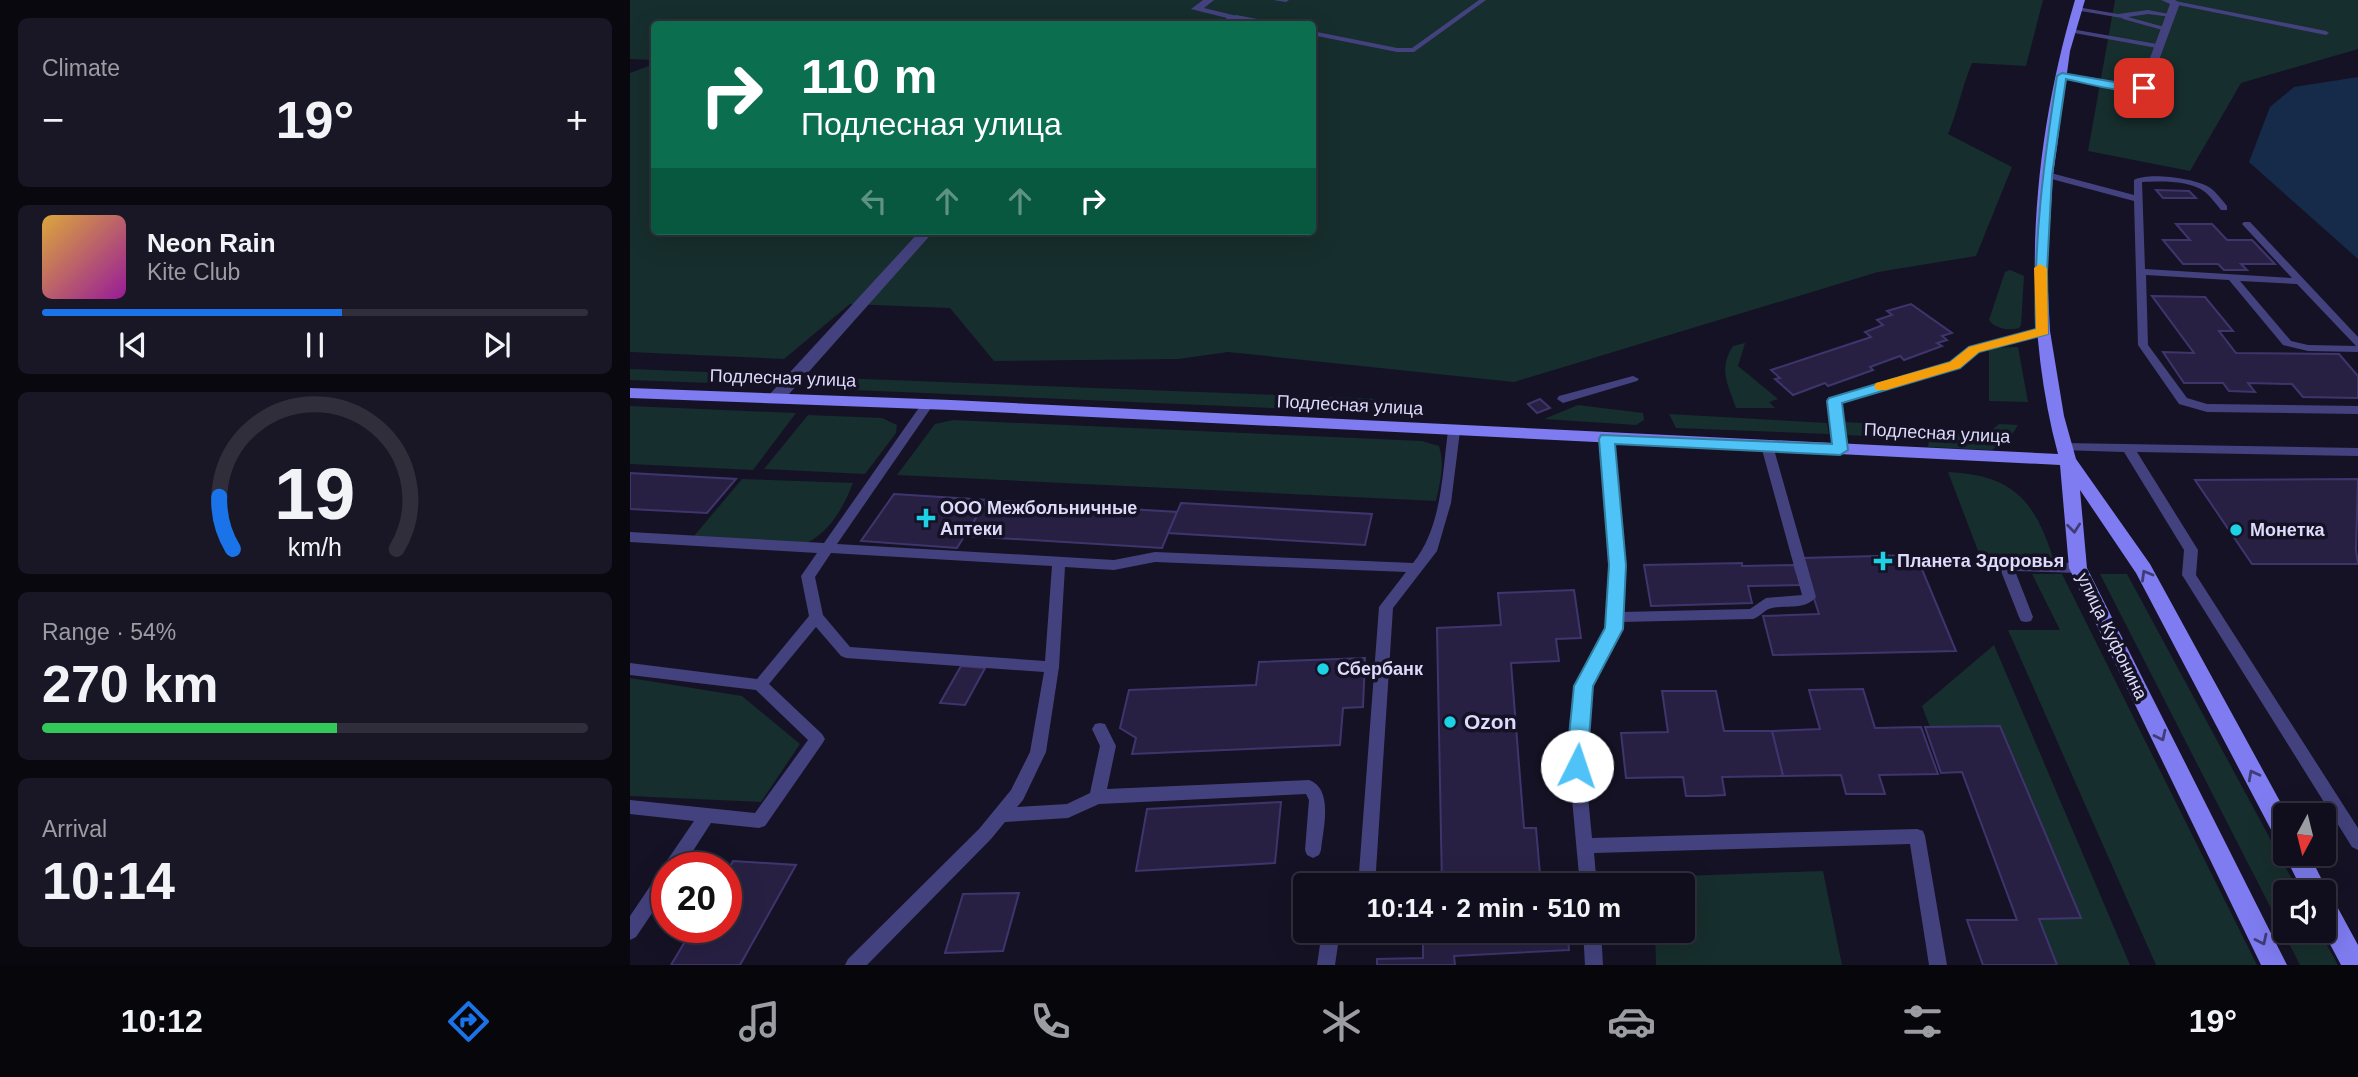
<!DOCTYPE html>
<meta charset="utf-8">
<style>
:root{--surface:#100e1c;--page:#191725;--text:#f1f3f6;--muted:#9c9ca3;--line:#302e3b;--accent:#1a73e8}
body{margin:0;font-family:Helvetica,sans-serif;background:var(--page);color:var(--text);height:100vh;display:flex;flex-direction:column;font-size:26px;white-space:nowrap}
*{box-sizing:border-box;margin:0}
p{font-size:23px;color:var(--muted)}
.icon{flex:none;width:38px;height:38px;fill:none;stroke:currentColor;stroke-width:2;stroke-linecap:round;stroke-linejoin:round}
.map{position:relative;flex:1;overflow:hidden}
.sheet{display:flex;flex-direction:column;gap:18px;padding:18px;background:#09080f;width:630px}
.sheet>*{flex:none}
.hud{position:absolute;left:21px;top:21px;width:665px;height:214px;border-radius:7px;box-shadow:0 7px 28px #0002,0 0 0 2px var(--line);background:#0b6e4f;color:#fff;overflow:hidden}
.needle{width:46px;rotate:187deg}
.controls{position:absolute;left:1643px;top:803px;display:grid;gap:14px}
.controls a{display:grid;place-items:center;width:63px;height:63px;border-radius:7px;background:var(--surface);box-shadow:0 7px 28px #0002,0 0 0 2px var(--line);font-size:35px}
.speed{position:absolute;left:21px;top:852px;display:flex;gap:14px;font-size:35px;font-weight:700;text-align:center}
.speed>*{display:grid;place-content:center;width:91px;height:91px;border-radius:50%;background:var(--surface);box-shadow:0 7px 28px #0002,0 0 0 2px var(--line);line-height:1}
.speed .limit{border:10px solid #d22;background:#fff;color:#111}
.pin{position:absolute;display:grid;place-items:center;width:60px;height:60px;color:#fff;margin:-30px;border-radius:14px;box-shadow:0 4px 10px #0006}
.me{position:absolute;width:77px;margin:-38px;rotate:4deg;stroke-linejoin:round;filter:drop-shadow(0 0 5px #0008)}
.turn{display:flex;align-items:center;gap:24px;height:147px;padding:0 35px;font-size:32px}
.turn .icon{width:91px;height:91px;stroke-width:2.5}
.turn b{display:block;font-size:49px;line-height:60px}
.lanes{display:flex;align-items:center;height:66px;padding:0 35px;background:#0003;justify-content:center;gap:35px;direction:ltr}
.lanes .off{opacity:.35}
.big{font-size:52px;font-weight:700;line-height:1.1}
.sheet .card{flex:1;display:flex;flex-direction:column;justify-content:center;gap:10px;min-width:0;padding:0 24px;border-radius:10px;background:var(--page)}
.sheet .dial{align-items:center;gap:0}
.dial svg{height:182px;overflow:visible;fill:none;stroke:var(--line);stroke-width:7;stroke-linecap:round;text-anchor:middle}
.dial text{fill:var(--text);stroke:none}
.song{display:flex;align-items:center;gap:21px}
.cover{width:84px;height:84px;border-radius:10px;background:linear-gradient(135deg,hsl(40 70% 55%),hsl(300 70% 35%))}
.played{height:7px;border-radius:4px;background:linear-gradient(90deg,var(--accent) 55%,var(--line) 55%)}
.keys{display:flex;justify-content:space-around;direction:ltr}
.heat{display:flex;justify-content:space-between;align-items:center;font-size:38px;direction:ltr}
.charge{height:10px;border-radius:5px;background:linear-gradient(90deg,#34c759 54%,var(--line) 0)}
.trip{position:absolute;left:663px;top:873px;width:402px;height:70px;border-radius:7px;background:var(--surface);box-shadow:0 7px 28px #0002,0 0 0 2px var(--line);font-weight:700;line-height:70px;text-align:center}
.dock{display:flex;height:112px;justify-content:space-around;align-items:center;background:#06060b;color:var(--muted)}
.dock .icon{width:49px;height:49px}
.dock .on{color:var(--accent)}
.dock b{font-size:32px;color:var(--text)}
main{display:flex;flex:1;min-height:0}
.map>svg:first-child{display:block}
</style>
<main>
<section class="sheet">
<div class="card"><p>Climate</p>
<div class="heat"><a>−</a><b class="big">19°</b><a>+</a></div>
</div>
<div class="card">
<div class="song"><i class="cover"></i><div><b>Neon Rain</b><p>Kite Club</p></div></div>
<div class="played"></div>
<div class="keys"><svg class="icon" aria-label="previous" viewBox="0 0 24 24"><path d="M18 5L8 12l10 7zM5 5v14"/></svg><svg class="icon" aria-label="pause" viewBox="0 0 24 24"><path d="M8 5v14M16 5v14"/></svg><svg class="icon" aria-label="next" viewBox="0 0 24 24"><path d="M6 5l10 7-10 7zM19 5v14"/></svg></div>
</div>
<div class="card dial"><svg viewBox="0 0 100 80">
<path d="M14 69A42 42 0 1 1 86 69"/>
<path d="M14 69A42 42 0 0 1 8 46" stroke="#1a73e8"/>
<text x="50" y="56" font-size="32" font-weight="700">19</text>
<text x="50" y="72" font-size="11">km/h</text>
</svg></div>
<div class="card"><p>Range · 54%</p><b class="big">270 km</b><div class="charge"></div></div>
<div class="card"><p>Arrival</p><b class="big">10:14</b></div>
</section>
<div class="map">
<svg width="1728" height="965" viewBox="0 0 1728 965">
<rect width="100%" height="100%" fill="#151225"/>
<g fill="#162e2d">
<path d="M0,0H1413L1396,66L1342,63C1332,87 1328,110 1318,134L1382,167L1346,256L1248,272L884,382L598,352L548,359L364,361L320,308L220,304L154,359L0,352V73L24,64V231H682V24H24V60L0,59Z"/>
<polygon points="1485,0 1728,0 1728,49 1611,83 1560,171 1458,151"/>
<path d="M1380,270L1394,276L1391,325L1389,328C1379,331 1365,329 1359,320L1375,272Z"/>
<path d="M1115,343L1108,366L1148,399L1139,402L1145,408H1106C1098,384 1088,369 1103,346Z"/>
<polygon points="1388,347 1398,402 1359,401 1359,348"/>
<polygon points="0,369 155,375 134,385 0,380"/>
<polygon points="209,378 749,399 688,410 201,389"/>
<polygon points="948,405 1013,413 1014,420 1006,425 914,419"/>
<polygon points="0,406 166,413 123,470 0,464"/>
<polygon points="1039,414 1197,423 1199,434 1046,428"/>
<polygon points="178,415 252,418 267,425 266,433 235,474 134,469"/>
<path d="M323,420L792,441L809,446C815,465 810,482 806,501L267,475L305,424Z"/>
<polygon points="1213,422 1271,425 1275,438 1216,435"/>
<polygon points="1369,424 1388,425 1377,442 1361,450 1298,447 1300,430 1359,432"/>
<path d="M1318,472C1382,475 1404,499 1423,558L1350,556Z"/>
<path d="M112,479L223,483C213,508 201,530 177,543L64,536Z"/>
<polygon points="1402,574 1432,574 1627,965 1526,965 1378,630 1430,630"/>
<polygon points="1470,574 1497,574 1669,892 1656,892 1656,931 1689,931 1708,965 1670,965"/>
<polygon points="1364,645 1500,965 1427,965 1409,919 1451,917 1371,726 1300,727 1292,706"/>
<polygon points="0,678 112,696 170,744 131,802 0,796"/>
<polygon points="1193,871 1212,965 1026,965 1025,931 1054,931 1054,886 1023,885 1023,877"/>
</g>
<polygon fill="#162b4a" points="1728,77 1728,259 1619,162 1640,107 1664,87"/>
<g fill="#272043" stroke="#3f356d" stroke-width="2">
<polygon points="1526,190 1559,191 1566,198 1533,198"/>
<polygon points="1546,224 1582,224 1597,240 1622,240 1645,264 1611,264 1617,270 1594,270 1588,264 1553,264 1533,240 1560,240"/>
<polygon points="1522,296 1575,297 1603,331 1589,331 1606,353 1709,354 1728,376 1728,398 1673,397 1662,384 1618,383 1625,392 1599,391 1593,383 1554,383 1533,352 1564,353"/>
<polygon points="1281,304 1322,333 1312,336 1317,340 1307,343 1312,346 1274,360 1270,356 1240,367 1243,370 1198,386 1195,383 1163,395 1145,379 1150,378 1141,370 1241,337 1235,332 1253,325 1247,320 1262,315 1257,311"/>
<polygon points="910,399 920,408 907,413 898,404"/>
<polygon points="0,473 106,479 77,513 0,509"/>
<polygon points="1728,479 1726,550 1728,564 1622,564 1565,480"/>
<polygon points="264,494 357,500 327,548 231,541"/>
<polygon points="357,500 547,512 532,548 335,536"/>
<polygon points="551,503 742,514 735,545 538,533"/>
<polygon points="1286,555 1326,651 1143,655 1133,616 1189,614 1171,558"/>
<polygon points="1112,563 1112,566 1164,565 1171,585 1118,586 1122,603 1021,606 1014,565"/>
<polygon points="944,590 951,638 926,639 929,661 881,663 894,828 906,828 911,886 812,886 807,628 871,625 868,593"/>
<polygon points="735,658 733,707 713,708 710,745 502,754 506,738 490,728 499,690 626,685 629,662"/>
<polygon points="331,666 355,668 335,705 310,703"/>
<polygon points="1233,689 1245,728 1291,727 1308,774 1249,775 1255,794 1216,794 1211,775 1153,776 1142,731 1190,729 1179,690"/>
<polygon points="1032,691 1086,691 1094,731 1142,731 1153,776 1092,777 1095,795 1076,796 1056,796 1053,777 996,778 991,733 1038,732"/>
<polygon points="1370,726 1451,918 1409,919 1427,965 1353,965 1337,920 1387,920 1332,772 1311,773 1295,727"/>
<polygon points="651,802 645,863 506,871 517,809"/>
<polygon points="103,861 166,865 110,965 41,965 63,928 96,928 96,873"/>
<polygon points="389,893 373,951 315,953 333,894"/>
<polygon points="793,931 937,931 939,950 824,956 825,965 747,965 747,959 793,958"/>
</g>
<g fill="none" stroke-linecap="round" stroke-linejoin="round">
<g fill="#44427e" fill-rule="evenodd">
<polygon points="643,0 659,0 656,2"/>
<polygon points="849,0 856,0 784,52 767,52 682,35 682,31 767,48 782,48"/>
<polygon points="1545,1 1696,31 1699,33 1696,35 1543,4 1543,2"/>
<polygon points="1447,7 1488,14 1518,10 1544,15 1541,17 1518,14 1498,17 1538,28 1539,29 1536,31 1493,19 1492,18 1445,10 1444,9"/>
<polygon points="606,15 644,22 647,24 636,24 604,18 604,16"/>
<polygon points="1441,29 1527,44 1531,46 1527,48 1439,32 1439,30"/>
<path d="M1417,172L1504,195V180C1518,172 1562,178 1577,186C1585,190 1591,199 1597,206V210H1591C1586,204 1581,197 1575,192C1560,180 1531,181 1512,182L1515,269L1662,278L1612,224L1614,222H1620L1728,337V352L1678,351L1653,345L1599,280L1516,275L1518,345L1557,398L1577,404L1728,406V414L1577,412L1549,404L1508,345L1504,201L1414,177L1413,175ZM1610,281L1667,284L1726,346L1678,345L1661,341Z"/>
<polygon points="1413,328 1417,329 1418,331 1417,333 1348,351 1329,367 1210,403 1216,450 1210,454 1204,450 1198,401 1200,398 1321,363 1340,347"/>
<polygon points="1003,376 1009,379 1007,381 933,403 927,399 929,396"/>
<path d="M297,401L303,405L207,544L484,560L525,552L783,563C812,527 812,475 818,431L820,428H828L830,431L821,503L807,551L763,608L745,886H728L749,607L776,572L525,562L484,570L435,567L429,667L416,752L393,800L387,807L437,804L460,793L470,746L462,729L465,724L470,723L475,724L486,746L477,789L679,780C704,789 693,829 691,850L689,855L683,858L677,855L675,850L679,800L676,794L469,804L438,818L375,822L361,839L237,965H215L218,959L349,829L381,790L400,752L414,672L216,658L211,656L186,627L139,684L192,734L195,739L192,744L135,826L129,828L81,823L52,868H37V891L6,937L0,940V916L31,870L34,869L36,862L64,821L0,814V800L125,813L178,740L126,690L0,675V663L127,679L179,616L171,576L187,553L0,542V532L194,543L293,402ZM201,553L422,566L415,661L220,647L193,615L185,577Z"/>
<path d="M977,435L983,439L994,565L992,612L1120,609L1136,598L1172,595L1131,446L1137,442L1143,446L1186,597C1175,610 1158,605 1142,608C1135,609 1130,617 1123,619L991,622V629L960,686L955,766L962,838L1287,829L1293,831L1295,836L1317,965H1299L1280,844L964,853L967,886H950L939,766L946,686L977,629L980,565L971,439Z"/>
<polygon points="1434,443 1728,448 1728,456 1507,452 1568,550 1566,575 1728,828 1728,850 1722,847 1554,578 1552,575 1554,550 1494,452 1430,450 1428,447"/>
<polygon points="1376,561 1448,563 1453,565 1455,568 1453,571 1448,573 1385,571 1403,617 1401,621 1396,622 1391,621 1389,617 1369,566 1371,563"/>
<polygon points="692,931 710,931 705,965 687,965"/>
<polygon points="953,931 971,931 973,965 955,965"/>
</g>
<g fill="#44427e" fill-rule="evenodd">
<polygon points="573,0 584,0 574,8 611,17 599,24 588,24 597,18 561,9"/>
<polygon points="1531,0 1545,0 1550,3 1518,90 1498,91 1428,78 1428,74 1432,73 1510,85 1540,4"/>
<polygon points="290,231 304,231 151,403 139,403 137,399 139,395"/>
</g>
<g fill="#7e7cf0" fill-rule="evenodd">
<path d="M1445,0H1455L1440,51L1423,175L1417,272L1420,331L1434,416L1446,459L1520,564L1658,816H1656V845L1648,843L1506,573L1450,490L1457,568L1657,965H1631L1439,568L1430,465L321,410L0,398V388L321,400L1428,454C1389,308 1402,144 1445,0Z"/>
<polygon points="1656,851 1656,854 1679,854 1698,892 1696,896 1703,899 1728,945 1728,965 1711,965 1693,931 1694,892 1673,892 1654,854"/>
</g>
</g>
<defs><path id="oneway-chevron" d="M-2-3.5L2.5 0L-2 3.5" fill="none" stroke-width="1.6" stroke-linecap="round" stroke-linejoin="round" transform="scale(1.75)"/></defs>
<g stroke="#3f3c76">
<use href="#oneway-chevron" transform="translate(1444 528) rotate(84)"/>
<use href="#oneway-chevron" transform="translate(1516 575) rotate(-120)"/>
<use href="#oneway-chevron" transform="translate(1531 736) rotate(64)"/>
<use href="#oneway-chevron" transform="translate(1623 775) rotate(-118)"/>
<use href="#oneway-chevron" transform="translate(1632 940) rotate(64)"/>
</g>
<path fill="#4fc3f7" stroke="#337fa1" stroke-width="2" d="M1432,73L1519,88C1504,97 1455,83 1436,79L1422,175L1417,272L1418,334L1349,352L1330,368L1212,403L1218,450L1210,455L985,444L996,565L993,629L963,686L957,766L954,772L947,775L939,772L936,766L944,686L975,628L979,565L969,439L971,435L1202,444L1197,401L1199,398L1320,362L1339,347L1406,329C1403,243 1414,160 1427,76Z"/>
<polygon fill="#f59e0b" points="1410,264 1417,268 1418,334 1349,352 1330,368 1256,390 1246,390 1244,386 1246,383 1320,362 1339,347 1406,329 1404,268"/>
<g fill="#1cd2e4" stroke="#151225" stroke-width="2.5">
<path d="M292.5 507.5h7v7h7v7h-7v7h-7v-7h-7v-7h7z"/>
<circle cx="1606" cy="530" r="7"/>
<path d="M1249.5 550.5h7v7h7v7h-7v7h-7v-7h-7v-7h7z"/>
<circle cx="693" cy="669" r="7"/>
<circle cx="820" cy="722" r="7"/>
</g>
<g text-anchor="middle" stroke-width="7" stroke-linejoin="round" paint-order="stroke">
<g font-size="18" fill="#dddafb" stroke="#151225">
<text transform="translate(153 378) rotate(2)" y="6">Подлесная улица</text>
<text transform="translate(720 405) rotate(3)" y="6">Подлесная улица</text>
<text transform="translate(1307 433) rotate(3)" y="6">Подлесная улица</text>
<text transform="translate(1482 636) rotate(64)" y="6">улица Куфонина</text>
</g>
<g font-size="18" font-weight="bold" fill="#dddafb" stroke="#151225" text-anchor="start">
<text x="310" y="514">ООО Межбольничные<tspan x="310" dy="21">Аптеки</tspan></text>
<text x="1620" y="536">Монетка</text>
<text x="1267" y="567">Планета Здоровья</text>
<text x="707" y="675">Сбербанк</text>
</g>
<g font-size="21" font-weight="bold" fill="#dddafb" stroke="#151225" text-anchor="start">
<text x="834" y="729">Ozon</text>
</g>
</g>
</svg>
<div class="controls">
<a><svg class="needle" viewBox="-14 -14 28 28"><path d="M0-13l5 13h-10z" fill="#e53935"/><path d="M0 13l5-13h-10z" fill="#9c9ca3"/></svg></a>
<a><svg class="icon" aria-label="sound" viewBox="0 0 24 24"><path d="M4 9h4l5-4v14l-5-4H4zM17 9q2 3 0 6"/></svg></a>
</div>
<div class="speed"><div class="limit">20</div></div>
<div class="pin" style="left:1514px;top:88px;background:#d93025"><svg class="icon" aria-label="arrive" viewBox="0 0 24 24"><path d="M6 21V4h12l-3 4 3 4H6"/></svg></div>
<svg class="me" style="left:947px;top:766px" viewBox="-20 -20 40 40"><circle r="19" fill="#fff"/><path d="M0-13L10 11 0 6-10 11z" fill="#4fc3f7"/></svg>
<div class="trip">10:14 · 2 min · 510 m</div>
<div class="hud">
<div class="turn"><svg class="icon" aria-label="right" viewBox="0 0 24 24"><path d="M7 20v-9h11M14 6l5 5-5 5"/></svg><div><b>110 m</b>Подлесная улица</div></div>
<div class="lanes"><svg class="icon off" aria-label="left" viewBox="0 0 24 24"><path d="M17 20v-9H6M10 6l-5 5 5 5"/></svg><svg class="icon off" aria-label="ahead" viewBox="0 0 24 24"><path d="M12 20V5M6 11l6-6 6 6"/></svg><svg class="icon off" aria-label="ahead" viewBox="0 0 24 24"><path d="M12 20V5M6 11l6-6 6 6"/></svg><svg class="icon" aria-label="right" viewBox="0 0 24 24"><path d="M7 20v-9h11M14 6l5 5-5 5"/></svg></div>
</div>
</div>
</main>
<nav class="dock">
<b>10:12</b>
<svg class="icon on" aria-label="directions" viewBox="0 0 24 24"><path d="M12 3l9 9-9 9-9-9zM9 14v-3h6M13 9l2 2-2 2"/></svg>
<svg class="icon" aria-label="music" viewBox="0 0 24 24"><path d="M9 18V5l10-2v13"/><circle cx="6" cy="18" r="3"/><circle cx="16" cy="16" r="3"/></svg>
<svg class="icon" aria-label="phone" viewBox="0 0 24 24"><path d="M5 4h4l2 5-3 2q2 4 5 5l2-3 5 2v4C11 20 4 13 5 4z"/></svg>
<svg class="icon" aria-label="climate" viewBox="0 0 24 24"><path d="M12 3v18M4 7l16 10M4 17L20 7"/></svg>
<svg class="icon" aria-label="car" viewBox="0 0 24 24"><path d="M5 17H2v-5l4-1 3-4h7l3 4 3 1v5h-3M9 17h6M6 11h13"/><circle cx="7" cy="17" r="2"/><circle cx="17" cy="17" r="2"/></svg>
<svg class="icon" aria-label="filters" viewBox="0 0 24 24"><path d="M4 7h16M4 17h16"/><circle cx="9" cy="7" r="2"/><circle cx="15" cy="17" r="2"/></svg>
<b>19°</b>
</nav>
